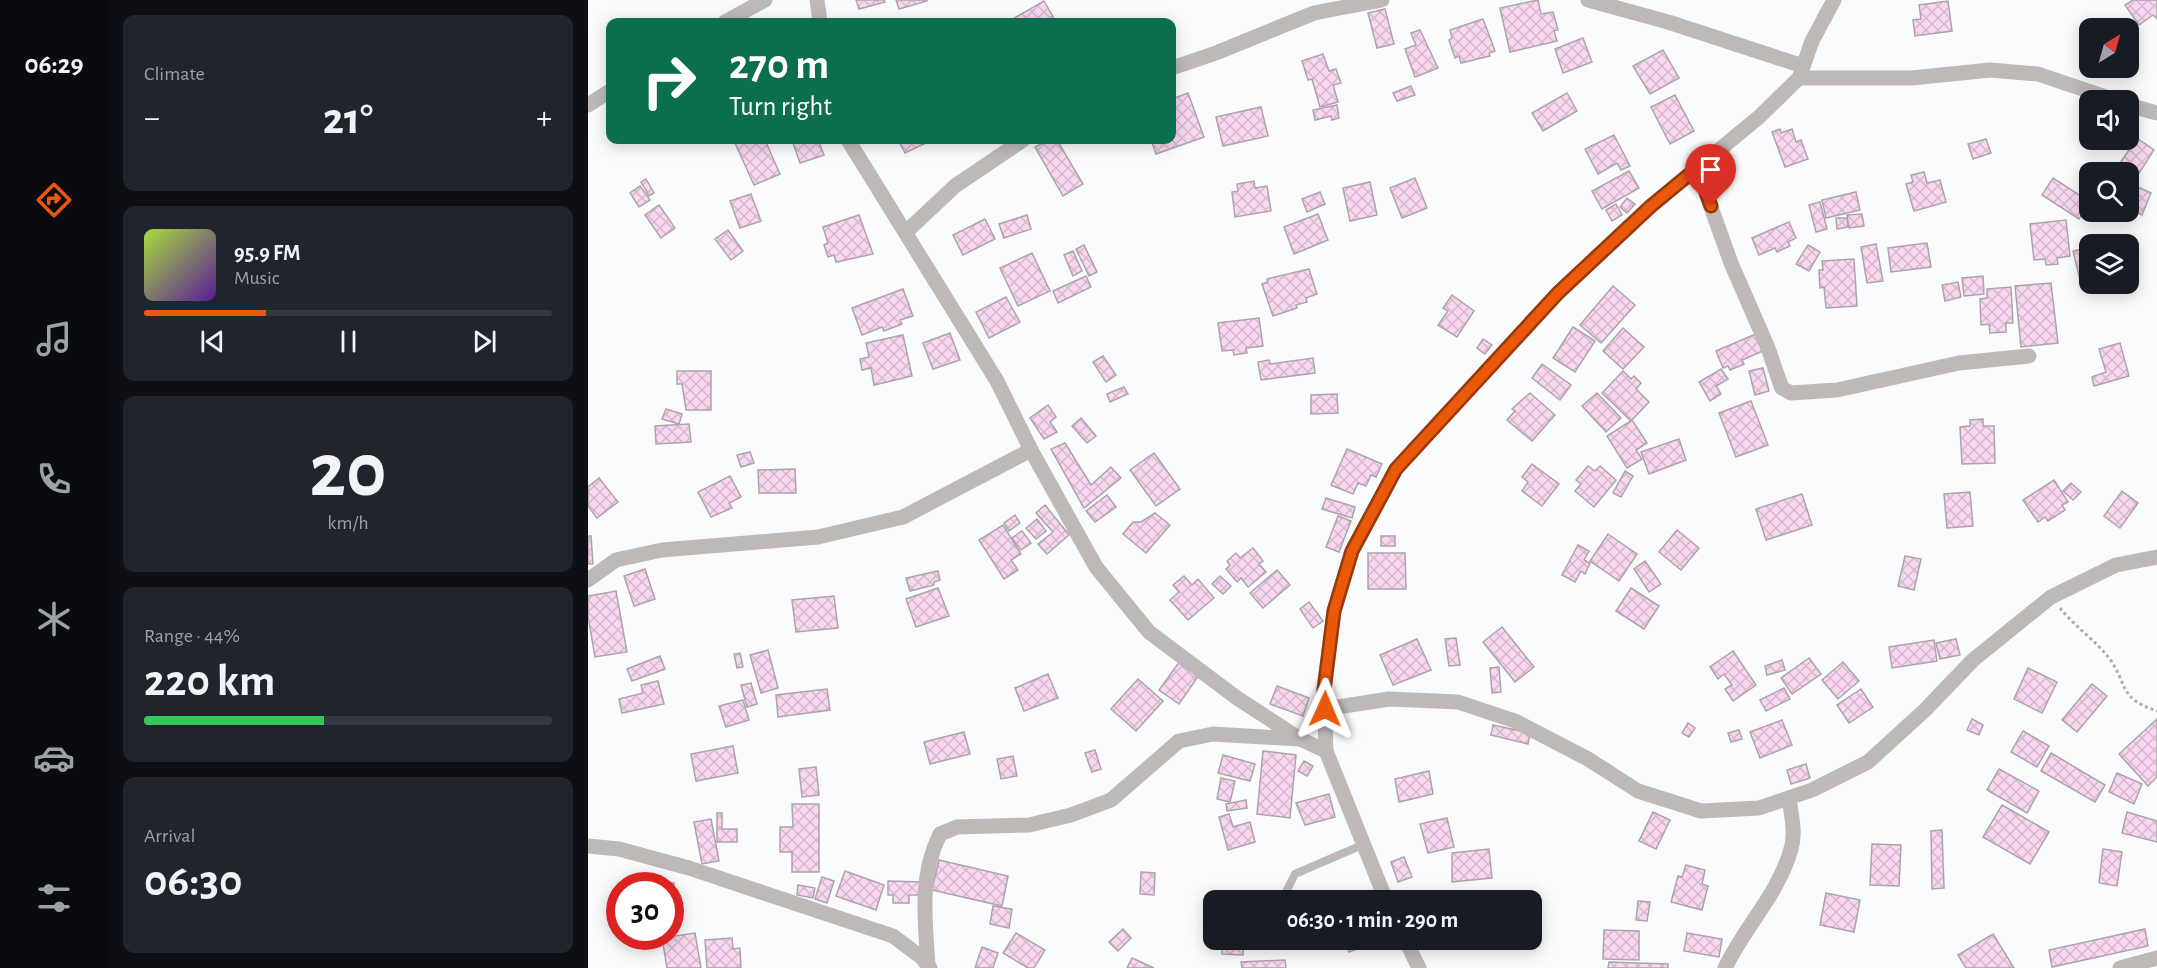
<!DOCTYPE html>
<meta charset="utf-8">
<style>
:root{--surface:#171b24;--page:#20242c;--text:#f1f3f6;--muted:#9ea1a6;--line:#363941;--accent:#ea580c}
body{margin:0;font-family:"Alegreya Sans",sans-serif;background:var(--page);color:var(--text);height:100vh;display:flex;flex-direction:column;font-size:22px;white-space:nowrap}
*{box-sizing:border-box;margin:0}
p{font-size:20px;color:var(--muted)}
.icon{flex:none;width:33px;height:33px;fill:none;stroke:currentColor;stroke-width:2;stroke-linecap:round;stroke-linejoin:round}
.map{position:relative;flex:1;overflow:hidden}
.sheet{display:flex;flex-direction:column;gap:15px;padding:15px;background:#0d0f14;width:480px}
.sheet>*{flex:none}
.hud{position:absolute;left:18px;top:18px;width:570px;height:126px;border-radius:12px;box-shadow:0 3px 15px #0003;background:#0b6e4f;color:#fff;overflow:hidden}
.needle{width:39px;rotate:37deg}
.controls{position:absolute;left:1491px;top:18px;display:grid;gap:12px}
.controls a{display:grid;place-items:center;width:60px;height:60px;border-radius:12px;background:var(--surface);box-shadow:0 3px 15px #0003;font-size:30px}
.speed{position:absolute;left:18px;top:872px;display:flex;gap:12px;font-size:30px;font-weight:700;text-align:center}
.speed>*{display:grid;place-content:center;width:78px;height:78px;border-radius:50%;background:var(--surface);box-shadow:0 3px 15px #0003;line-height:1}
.speed .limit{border:9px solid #d22;background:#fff;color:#111}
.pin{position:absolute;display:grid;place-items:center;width:51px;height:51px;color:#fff;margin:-62px -26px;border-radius:50% 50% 50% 0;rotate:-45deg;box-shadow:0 0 6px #0007}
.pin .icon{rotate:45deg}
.me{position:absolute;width:66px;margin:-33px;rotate:1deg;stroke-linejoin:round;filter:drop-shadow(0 0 4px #0008)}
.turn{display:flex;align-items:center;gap:21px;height:126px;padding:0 24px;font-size:27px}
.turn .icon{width:78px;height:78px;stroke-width:2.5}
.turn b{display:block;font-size:42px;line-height:51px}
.big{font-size:45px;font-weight:700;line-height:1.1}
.sheet .card{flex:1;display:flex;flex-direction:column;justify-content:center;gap:9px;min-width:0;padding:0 21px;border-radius:12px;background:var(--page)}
.sheet .dial{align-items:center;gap:0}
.dial b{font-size:78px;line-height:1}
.song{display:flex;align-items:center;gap:18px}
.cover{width:72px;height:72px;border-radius:9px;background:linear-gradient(135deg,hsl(80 70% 55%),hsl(270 70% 35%))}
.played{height:6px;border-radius:3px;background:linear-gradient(90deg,var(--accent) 30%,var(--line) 30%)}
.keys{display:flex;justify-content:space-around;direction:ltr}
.heat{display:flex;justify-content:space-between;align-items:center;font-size:33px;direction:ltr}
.charge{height:9px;border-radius:4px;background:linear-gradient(90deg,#34c759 44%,var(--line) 0)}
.trip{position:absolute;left:615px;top:890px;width:339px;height:60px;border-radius:12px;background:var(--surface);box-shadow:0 3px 15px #0003;font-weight:700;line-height:60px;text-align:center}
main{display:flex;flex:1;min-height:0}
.tab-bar{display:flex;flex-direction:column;width:108px;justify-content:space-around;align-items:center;background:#090b0e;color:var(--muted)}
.tab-bar .icon{width:42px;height:42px}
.tab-bar .selected{color:var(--accent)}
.tab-bar b{font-size:27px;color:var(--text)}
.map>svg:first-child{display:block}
</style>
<main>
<nav class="tab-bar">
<b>06:29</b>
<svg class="icon selected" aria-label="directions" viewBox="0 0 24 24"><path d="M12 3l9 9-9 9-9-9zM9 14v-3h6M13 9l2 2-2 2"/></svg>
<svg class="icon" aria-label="music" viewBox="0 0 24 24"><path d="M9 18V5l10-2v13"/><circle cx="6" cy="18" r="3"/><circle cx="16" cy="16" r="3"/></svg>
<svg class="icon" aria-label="phone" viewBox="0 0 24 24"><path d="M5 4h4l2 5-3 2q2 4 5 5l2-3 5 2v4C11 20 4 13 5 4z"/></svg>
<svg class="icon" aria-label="climate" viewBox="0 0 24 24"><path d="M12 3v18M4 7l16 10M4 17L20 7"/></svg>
<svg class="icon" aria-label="car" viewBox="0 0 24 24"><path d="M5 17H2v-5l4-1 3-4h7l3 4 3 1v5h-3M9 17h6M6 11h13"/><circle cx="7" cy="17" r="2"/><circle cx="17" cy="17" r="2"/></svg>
<svg class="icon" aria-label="filters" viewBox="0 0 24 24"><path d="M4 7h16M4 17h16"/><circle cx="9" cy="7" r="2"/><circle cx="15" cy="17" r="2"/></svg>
</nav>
<section class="sheet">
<div class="card"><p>Climate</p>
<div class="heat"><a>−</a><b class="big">21°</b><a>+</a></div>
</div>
<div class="card">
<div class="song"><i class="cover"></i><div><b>95.9 FM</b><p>Music</p></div></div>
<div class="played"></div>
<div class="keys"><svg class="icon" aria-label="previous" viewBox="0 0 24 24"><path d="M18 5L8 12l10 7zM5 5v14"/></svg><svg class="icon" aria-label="pause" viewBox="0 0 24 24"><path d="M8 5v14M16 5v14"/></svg><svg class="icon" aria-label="next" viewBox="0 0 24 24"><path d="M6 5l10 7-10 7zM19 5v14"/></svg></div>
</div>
<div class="card dial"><b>20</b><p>km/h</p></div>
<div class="card"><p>Range · 44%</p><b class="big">220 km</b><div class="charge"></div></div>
<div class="card"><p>Arrival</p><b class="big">06:30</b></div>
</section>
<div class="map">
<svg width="1569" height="968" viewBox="0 0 1569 968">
<defs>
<pattern id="building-cross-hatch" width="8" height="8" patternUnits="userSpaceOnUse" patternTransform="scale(1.5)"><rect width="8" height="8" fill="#f9d7f1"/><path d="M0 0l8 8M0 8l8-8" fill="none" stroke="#d4b8ce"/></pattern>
</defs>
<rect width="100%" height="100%" fill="#fafbfd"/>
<g fill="url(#building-cross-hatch)" stroke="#ada4ab" stroke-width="1.5">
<polygon points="268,0 296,0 297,2 271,9"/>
<polygon points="308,0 338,0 339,1 311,9"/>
<polygon points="950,0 953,14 965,12 970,30 966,31 969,41 922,52 912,8"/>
<polygon points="1545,0 1569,0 1569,19 1565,15 1551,25 1537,5"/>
<polygon points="456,1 468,22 424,22 423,20"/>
<polygon points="1360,1 1364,31 1327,36 1325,20 1333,19 1331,5"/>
<polygon points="797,9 806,44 789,48 780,13"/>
<polygon points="895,19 907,51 901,53 902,56 873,63 871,56 867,58 861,40 864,38 862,30"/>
<polygon points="832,30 850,68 827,77 817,49 828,45 823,33"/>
<polygon points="995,38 1004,62 975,73 967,49"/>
<polygon points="1075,50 1091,78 1062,94 1045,66"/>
<polygon points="735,54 741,71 748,69 753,83 745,85 750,102 732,107 724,79 720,80 714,61"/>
<polygon points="823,86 827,95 809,101 805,93"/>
<polygon points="600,93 616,137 568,154 563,140 584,140 584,99"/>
<polygon points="979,93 989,111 955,131 944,113"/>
<polygon points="1087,95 1106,131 1082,144 1063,107"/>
<polygon points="749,105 751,118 744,120 743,116 727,120 725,110"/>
<polygon points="673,107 680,136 635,146 628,117"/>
<polygon points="1192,129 1193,133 1204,129 1208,142 1213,140 1220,159 1197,167 1184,132"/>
<polygon points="1026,135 1042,166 1033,170 1029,163 1010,174 997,149"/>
<polygon points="1549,138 1566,150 1544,184 1540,181 1540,172 1526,172"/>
<polygon points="1398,139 1403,153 1385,159 1380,144"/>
<polygon points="155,140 177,140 192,174 166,185 147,143"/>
<polygon points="204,140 230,140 236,155 212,163"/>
<polygon points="310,140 344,140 317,153"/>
<polygon points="461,140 469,140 495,184 475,196 447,147"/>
<polygon points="1041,171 1051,188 1014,209 1004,191"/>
<polygon points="1336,172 1339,183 1352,180 1358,202 1326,211 1318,184 1325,182 1323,175"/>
<polygon points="827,178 839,208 814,218 802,188"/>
<polygon points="1465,178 1502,202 1491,219 1454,195"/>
<polygon points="58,179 66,193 61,196 53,182"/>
<polygon points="666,181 667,188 679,186 683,211 647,217 644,192 650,191 649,184"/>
<polygon points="782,182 789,215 762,221 755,188"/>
<polygon points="1545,185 1563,193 1554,215 1540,208 1540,195"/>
<polygon points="52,186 62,200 51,207 42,193"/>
<polygon points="732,192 737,204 719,212 714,199"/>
<polygon points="1268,192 1272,210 1238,218 1234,200"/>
<polygon points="163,194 173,221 152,228 142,201"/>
<polygon points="1039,198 1047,204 1039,213 1032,207"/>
<polygon points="1232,202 1239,229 1228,232 1221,205"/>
<polygon points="1028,204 1034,215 1024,221 1018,210"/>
<polygon points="71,205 87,228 73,238 57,215"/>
<polygon points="730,214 740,240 706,254 696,227"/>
<polygon points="1274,214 1276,226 1261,228 1259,215"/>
<polygon points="271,215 285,254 248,262 246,255 240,257 236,245 240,243 235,227"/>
<polygon points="439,215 443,229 416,238 411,224"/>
<polygon points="1248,218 1259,218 1260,227 1249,229"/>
<polygon points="397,219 407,239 375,255 365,235"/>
<polygon points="1478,220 1482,256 1469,258 1470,264 1458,265 1457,259 1446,260 1442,224"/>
<polygon points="1201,222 1208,238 1200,242 1202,246 1189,252 1187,248 1171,255 1164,238"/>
<polygon points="140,230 155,251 143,260 127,239"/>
<polygon points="1519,236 1521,243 1524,244 1504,244 1503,240"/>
<polygon points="1339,243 1343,267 1303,272 1300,248"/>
<polygon points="1288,244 1295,281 1279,283 1273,247"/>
<polygon points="496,245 509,272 501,276 488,249"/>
<polygon points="1220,245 1232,252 1221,271 1208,264"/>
<polygon points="1502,247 1502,278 1492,280 1485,251"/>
<polygon points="485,251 494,271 485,276 476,255"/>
<polygon points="444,253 462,291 430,306 412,268"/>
<polygon points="1266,259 1269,306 1238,308 1236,287 1232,288 1231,270 1235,270 1234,261"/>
<polygon points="721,269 729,294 718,298 719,302 708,305 709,308 685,316 674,284 680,282 679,279"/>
<polygon points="498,276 503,287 470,303 465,291"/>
<polygon points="1395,276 1396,294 1376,296 1374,278"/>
<polygon points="1370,282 1373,297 1357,301 1354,285"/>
<polygon points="1463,283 1470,343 1433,347 1427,286"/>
<polygon points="1025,286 1047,305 1013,343 992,325"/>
<polygon points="1423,287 1425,323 1418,323 1418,332 1402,333 1401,324 1393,325 1392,299 1399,298 1399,289"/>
<polygon points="315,289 325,316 312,320 314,324 296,331 294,327 274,335 264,308"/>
<polygon points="864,295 886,311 869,337 850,325 860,311 855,308"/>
<polygon points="418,297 432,322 401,338 388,312"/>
<polygon points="671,318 675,346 658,348 659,353 646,355 645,350 634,351 630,323"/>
<polygon points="985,327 1007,341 987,372 965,358"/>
<polygon points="1035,328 1056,347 1035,369 1015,351"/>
<polygon points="362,333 372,360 345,369 335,343"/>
<polygon points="1170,333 1177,350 1154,360 1156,364 1142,370 1140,366 1135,368 1128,351"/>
<polygon points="315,335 324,376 286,385 283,368 274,370 272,359 281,357 278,343"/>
<polygon points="895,339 904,345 897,354 889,348"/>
<polygon points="1532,343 1541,376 1506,386 1504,377 1518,372 1511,349"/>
<polygon points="515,356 528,375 518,382 505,362"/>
<polygon points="725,358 727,373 673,380 670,362 681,360 682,364"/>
<polygon points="954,364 983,385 972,400 944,378"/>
<polygon points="1175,368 1181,391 1167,395 1161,371"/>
<polygon points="1133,369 1140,379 1128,386 1133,394 1122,401 1111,382"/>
<polygon points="89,371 123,371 123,410 98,410 94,384 89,384"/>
<polygon points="1035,371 1043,379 1046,376 1053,383 1048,389 1061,402 1043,421 1014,393"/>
<polygon points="536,387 540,394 522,402 519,394"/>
<polygon points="942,393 967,415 944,441 919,420 927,411 924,409"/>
<polygon points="1009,393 1033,418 1018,432 994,406"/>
<polygon points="749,394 750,413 723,414 723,395"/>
<polygon points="1163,401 1180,445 1148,457 1131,413"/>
<polygon points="460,405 468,417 462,422 469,432 456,439 442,418"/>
<polygon points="78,409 94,414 91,424 74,419"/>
<polygon points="493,418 508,436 499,443 484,426"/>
<polygon points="1395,419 1395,426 1406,426 1407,463 1374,464 1372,427 1382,426 1382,420"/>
<polygon points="1044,420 1059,443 1048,450 1054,459 1039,468 1019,436"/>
<polygon points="101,424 103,442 68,444 67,426"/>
<polygon points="1091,439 1098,460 1061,474 1053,452"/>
<polygon points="477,443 503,485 523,467 533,478 496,508 463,449"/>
<polygon points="759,449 794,464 788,477 783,475 778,486 770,483 765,494 743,485"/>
<polygon points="162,452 166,463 153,467 149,455"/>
<polygon points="566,453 592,489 568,506 542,470"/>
<polygon points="944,464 971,484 954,506 934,491 940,482 934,477"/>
<polygon points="1000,466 1007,471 1012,466 1028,480 1006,507 987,491 993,484 988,480"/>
<polygon points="207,469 208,493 171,493 170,470"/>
<polygon points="1037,471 1045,476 1033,497 1025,493"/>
<polygon points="142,476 153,497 141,503 144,508 123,517 110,492"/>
<polygon points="11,478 30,502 9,518 0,506 0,487"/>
<polygon points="1466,480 1480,502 1474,505 1477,510 1460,521 1457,517 1450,522 1435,500"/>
<polygon points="1483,483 1493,492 1485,500 1475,491"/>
<polygon points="1534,491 1550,503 1532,528 1516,516"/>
<polygon points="1382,492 1385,526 1359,528 1356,494"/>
<polygon points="1214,494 1224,525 1178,540 1168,509"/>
<polygon points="519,495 528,507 507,522 498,511"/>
<polygon points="738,498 767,507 764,518 734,509"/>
<polygon points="457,505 481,535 459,554 450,544 465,532 448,513"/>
<polygon points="567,513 582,525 558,553 535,534 545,522 553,522"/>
<polygon points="427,515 432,523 421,531 416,523"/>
<polygon points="750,516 763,521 751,552 738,547"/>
<polygon points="449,519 458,531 448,539 438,528"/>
<polygon points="415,525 433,554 423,560 430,570 416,579 391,540"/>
<polygon points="1089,530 1111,548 1093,570 1071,552"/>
<polygon points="434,531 443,543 433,550 424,538"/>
<polygon points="1020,534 1049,554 1031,581 1002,561"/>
<polygon points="0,536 3,536 5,564 0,564"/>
<rect x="793" y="536" width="14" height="10"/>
<polygon points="990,545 1001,551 996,560 1002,563 997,574 993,571 987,582 974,575"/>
<polygon points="665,548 675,561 671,564 678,572 660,587 653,578 649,582 638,569 642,565 639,561 648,553 652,558"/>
<polygon points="780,553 817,553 818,589 780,589"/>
<polygon points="1317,556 1333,559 1326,590 1310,586"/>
<polygon points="1057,561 1073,584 1061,592 1046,569"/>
<polygon points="57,569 67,599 46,606 36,576"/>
<polygon points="689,570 702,585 675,608 662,593"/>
<polygon points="350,571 352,580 346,582 346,585 322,591 318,578"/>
<polygon points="596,576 604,585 610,579 626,598 600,620 582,600 591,592 585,585"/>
<polygon points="632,576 643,586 635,594 624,584"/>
<polygon points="350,588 361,616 328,627 318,599"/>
<polygon points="1043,588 1071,606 1056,629 1028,611"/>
<polygon points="28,591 39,652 7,657 0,616 0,596"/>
<polygon points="246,596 250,628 208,632 204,600"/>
<polygon points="721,602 735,621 725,628 712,609"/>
<polygon points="914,627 946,667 927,682 895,642"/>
<polygon points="868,638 872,665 861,666 857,639"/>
<polygon points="829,639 843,670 805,685 792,655"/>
<polygon points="1368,639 1372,655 1352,659 1348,643"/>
<polygon points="1346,640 1349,661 1304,668 1301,647"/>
<polygon points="180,650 190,688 173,693 162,655"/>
<polygon points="1145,651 1168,685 1145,701 1137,689 1144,685 1136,674 1130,679 1122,667"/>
<polygon points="152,653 155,667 149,668 146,654"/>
<polygon points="72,656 77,669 44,681 39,669"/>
<polygon points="1221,658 1233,674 1204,694 1193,678"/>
<polygon points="1194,660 1197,670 1179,675 1177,666"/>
<polygon points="592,661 611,675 591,704 571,690"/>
<polygon points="1255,662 1271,681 1250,699 1234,680"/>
<polygon points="911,667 913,692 904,693 902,668"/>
<polygon points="1440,668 1469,682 1454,713 1426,699"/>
<polygon points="460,674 470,698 436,711 427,688"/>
<polygon points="550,679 575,701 548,731 523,709"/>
<polygon points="70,681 76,704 34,713 31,699 55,693 53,685"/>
<polygon points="163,683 169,704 159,707 153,685"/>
<polygon points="1504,684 1519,696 1489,732 1474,720"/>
<polygon points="689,686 721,698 715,716 682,704"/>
<polygon points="1196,688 1202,699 1178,711 1172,700"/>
<polygon points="239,689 242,710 190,717 188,695"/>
<polygon points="1273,689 1285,707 1261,723 1249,705"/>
<polygon points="155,700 161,720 138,727 131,706"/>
<polygon points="1384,719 1395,725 1391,735 1379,730"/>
<polygon points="1569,719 1569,777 1560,786 1531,754"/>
<polygon points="1194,720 1204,745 1172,758 1162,732"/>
<polygon points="1100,723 1107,728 1101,737 1094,733"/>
<polygon points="905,725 942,733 940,744 903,735"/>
<polygon points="1151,730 1154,739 1143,742 1140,733"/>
<polygon points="1435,731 1461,746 1449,767 1423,752"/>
<polygon points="376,732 382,754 342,764 336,742"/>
<polygon points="145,746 150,773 108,781 103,754"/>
<polygon points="507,750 513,769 504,772 497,753"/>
<polygon points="675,751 708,755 702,818 669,814"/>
<polygon points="1463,753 1517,785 1507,802 1453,771"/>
<polygon points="635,755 667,764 662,781 630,773"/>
<polygon points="425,756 429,776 413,779 409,759"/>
<polygon points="716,761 725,766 719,776 710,771"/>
<polygon points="1218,764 1222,778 1203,784 1199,770"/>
<polygon points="228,767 231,795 214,797 211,769"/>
<polygon points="1411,769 1451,791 1439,813 1399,790"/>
<polygon points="841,771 845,794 811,802 807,779"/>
<polygon points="1529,773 1554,784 1546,804 1521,792"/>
<polygon points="633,778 647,781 642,802 629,799"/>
<polygon points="741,794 747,817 717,825 708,803"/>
<polygon points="658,800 659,808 639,811 638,804"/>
<polygon points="204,804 231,804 231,872 204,872 204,852 192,852 192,827 205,827"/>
<polygon points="1414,805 1461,832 1442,864 1395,837"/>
<polygon points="1065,812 1082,820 1068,849 1051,841"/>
<polygon points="1539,812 1569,821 1569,842 1534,833"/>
<polygon points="129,813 134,813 134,829 149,829 149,842 129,842"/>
<polygon points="641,814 645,827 662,822 667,842 640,850 631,817"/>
<polygon points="859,818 866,847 840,853 832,824"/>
<polygon points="123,819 131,861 114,864 106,822"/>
<polygon points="1354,830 1356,888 1344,889 1343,831"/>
<polygon points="1284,844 1313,845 1311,886 1282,885"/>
<polygon points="901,849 904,878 864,882 864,853"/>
<polygon points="1515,849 1534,852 1529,886 1511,883"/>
<polygon points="816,857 824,877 810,882 803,862"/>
<polygon points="351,860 420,876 414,906 344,890"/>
<polygon points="1098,865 1117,870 1114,884 1120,886 1114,910 1083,902 1090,876 1094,877"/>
<polygon points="257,871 296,885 288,910 248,896"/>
<polygon points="553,872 567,873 566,895 552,894"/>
<polygon points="234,877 246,881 239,903 227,899"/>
<polygon points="300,881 334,882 333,895 321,895 321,903 305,903 305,895 300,895"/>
<polygon points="50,882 86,883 86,928 82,928 82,885 50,885"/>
<polygon points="210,885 227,888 225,898 209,895"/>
<polygon points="1238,893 1272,900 1266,932 1232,925"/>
<polygon points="1050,901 1062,902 1059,921 1048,920"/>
<polygon points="405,906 424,909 421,928 402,924"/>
<polygon points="535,929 543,938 530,951 521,942"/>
<polygon points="1557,929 1560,946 1464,967 1461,950"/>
<polygon points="1016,930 1051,931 1051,960 1015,959"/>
<polygon points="107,933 113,968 79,968 74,938"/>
<polygon points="428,933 457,950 446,968 440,968 415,953"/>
<polygon points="1099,933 1134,939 1131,957 1096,951"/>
<polygon points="1405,934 1426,968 1378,968 1370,955"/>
<polygon points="144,938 145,949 152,948 153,968 119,968 117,940"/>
<polygon points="634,939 656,939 655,955 634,954"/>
<polygon points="756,939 784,939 785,943 761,952"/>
<polygon points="394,947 410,953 405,968 387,968"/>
<polygon points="544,958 566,968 539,968"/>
<polygon points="697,960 698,968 654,968 653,962"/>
<polygon points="1021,962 1080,964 1080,968 1020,968"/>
</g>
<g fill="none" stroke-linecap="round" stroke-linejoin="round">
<path stroke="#abadaf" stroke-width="3" stroke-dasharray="3 3" stroke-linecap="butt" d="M1472,608C1486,626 1508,641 1521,658C1540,683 1529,698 1569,711"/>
<g stroke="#beb9b6" stroke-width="8">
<polyline points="694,900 707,874 774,845"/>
<polyline points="668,942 670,939"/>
</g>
<g stroke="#beb9b6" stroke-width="15">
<polyline points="229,0 232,22"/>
<polyline points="1000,0 1080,22 1215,66"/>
<polyline points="137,22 177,0"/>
<polyline points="584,68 628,53 726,13 794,0"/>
<polyline points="1211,78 1324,78 1402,70 1450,74 1527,100"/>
<polyline points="0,105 22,91"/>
<polyline points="1540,105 1569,113"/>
<polyline points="260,140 409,381 443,450 508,567 561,632 649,698 712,739 738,751"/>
<polyline points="1109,168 1143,263 1180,348 1191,380 1194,388 1203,393 1249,390 1371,363 1441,356"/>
<polyline points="318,232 367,186 435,140"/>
<polyline points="0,580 28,560 74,550 230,537 315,517 443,450"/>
<polyline points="737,709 801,699 870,702 927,721 1000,759 1050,791 1113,811 1171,808 1224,790 1280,762 1337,710 1385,660 1463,597 1528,565 1569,557"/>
<polyline points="0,846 31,849 101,868 305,936 333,957 342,968"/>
<polyline points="798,900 738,751 736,690 746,611 764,551 808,469 970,293 1063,206 1171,117 1211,78 1224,41 1246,0"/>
<polyline points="817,939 831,968"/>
<path d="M340,966C337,920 331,876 352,834L369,827L441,825L483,815L523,800L591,741L625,734L711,739"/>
<path d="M1137,968C1156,928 1191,893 1203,849C1208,833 1203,814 1201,798"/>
<polyline points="1532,968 1569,958"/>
</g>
</g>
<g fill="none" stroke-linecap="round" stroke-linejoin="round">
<defs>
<polyline id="route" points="737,709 736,690 746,611 764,551 808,469 970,293 1063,206 1109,168 1123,206"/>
</defs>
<use href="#route" stroke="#983908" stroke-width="15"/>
<use href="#route" stroke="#ea580c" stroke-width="10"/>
</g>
</svg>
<div class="controls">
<a><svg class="needle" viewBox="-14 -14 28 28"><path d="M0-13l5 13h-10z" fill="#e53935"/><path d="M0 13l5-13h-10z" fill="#9ea1a6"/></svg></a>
<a><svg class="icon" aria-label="sound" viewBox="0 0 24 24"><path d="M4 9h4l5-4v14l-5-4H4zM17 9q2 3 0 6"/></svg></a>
<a><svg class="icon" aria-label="search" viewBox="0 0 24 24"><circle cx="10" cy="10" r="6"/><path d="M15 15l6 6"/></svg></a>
<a><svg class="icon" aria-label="layers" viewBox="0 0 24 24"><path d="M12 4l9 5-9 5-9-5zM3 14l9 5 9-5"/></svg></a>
</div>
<div class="speed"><div class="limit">30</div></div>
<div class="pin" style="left:1123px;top:206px;background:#d93025"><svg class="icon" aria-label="arrive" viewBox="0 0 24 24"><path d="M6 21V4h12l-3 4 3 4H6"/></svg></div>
<svg class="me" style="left:737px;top:709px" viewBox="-20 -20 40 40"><path d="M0-17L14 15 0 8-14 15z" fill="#ea580c" stroke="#fff" stroke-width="4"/></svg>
<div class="trip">06:30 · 1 min · 290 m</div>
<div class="hud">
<div class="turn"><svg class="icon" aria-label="right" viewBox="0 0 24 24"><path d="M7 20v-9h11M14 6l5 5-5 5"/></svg><div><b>270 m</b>Turn right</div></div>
</div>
</div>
</main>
